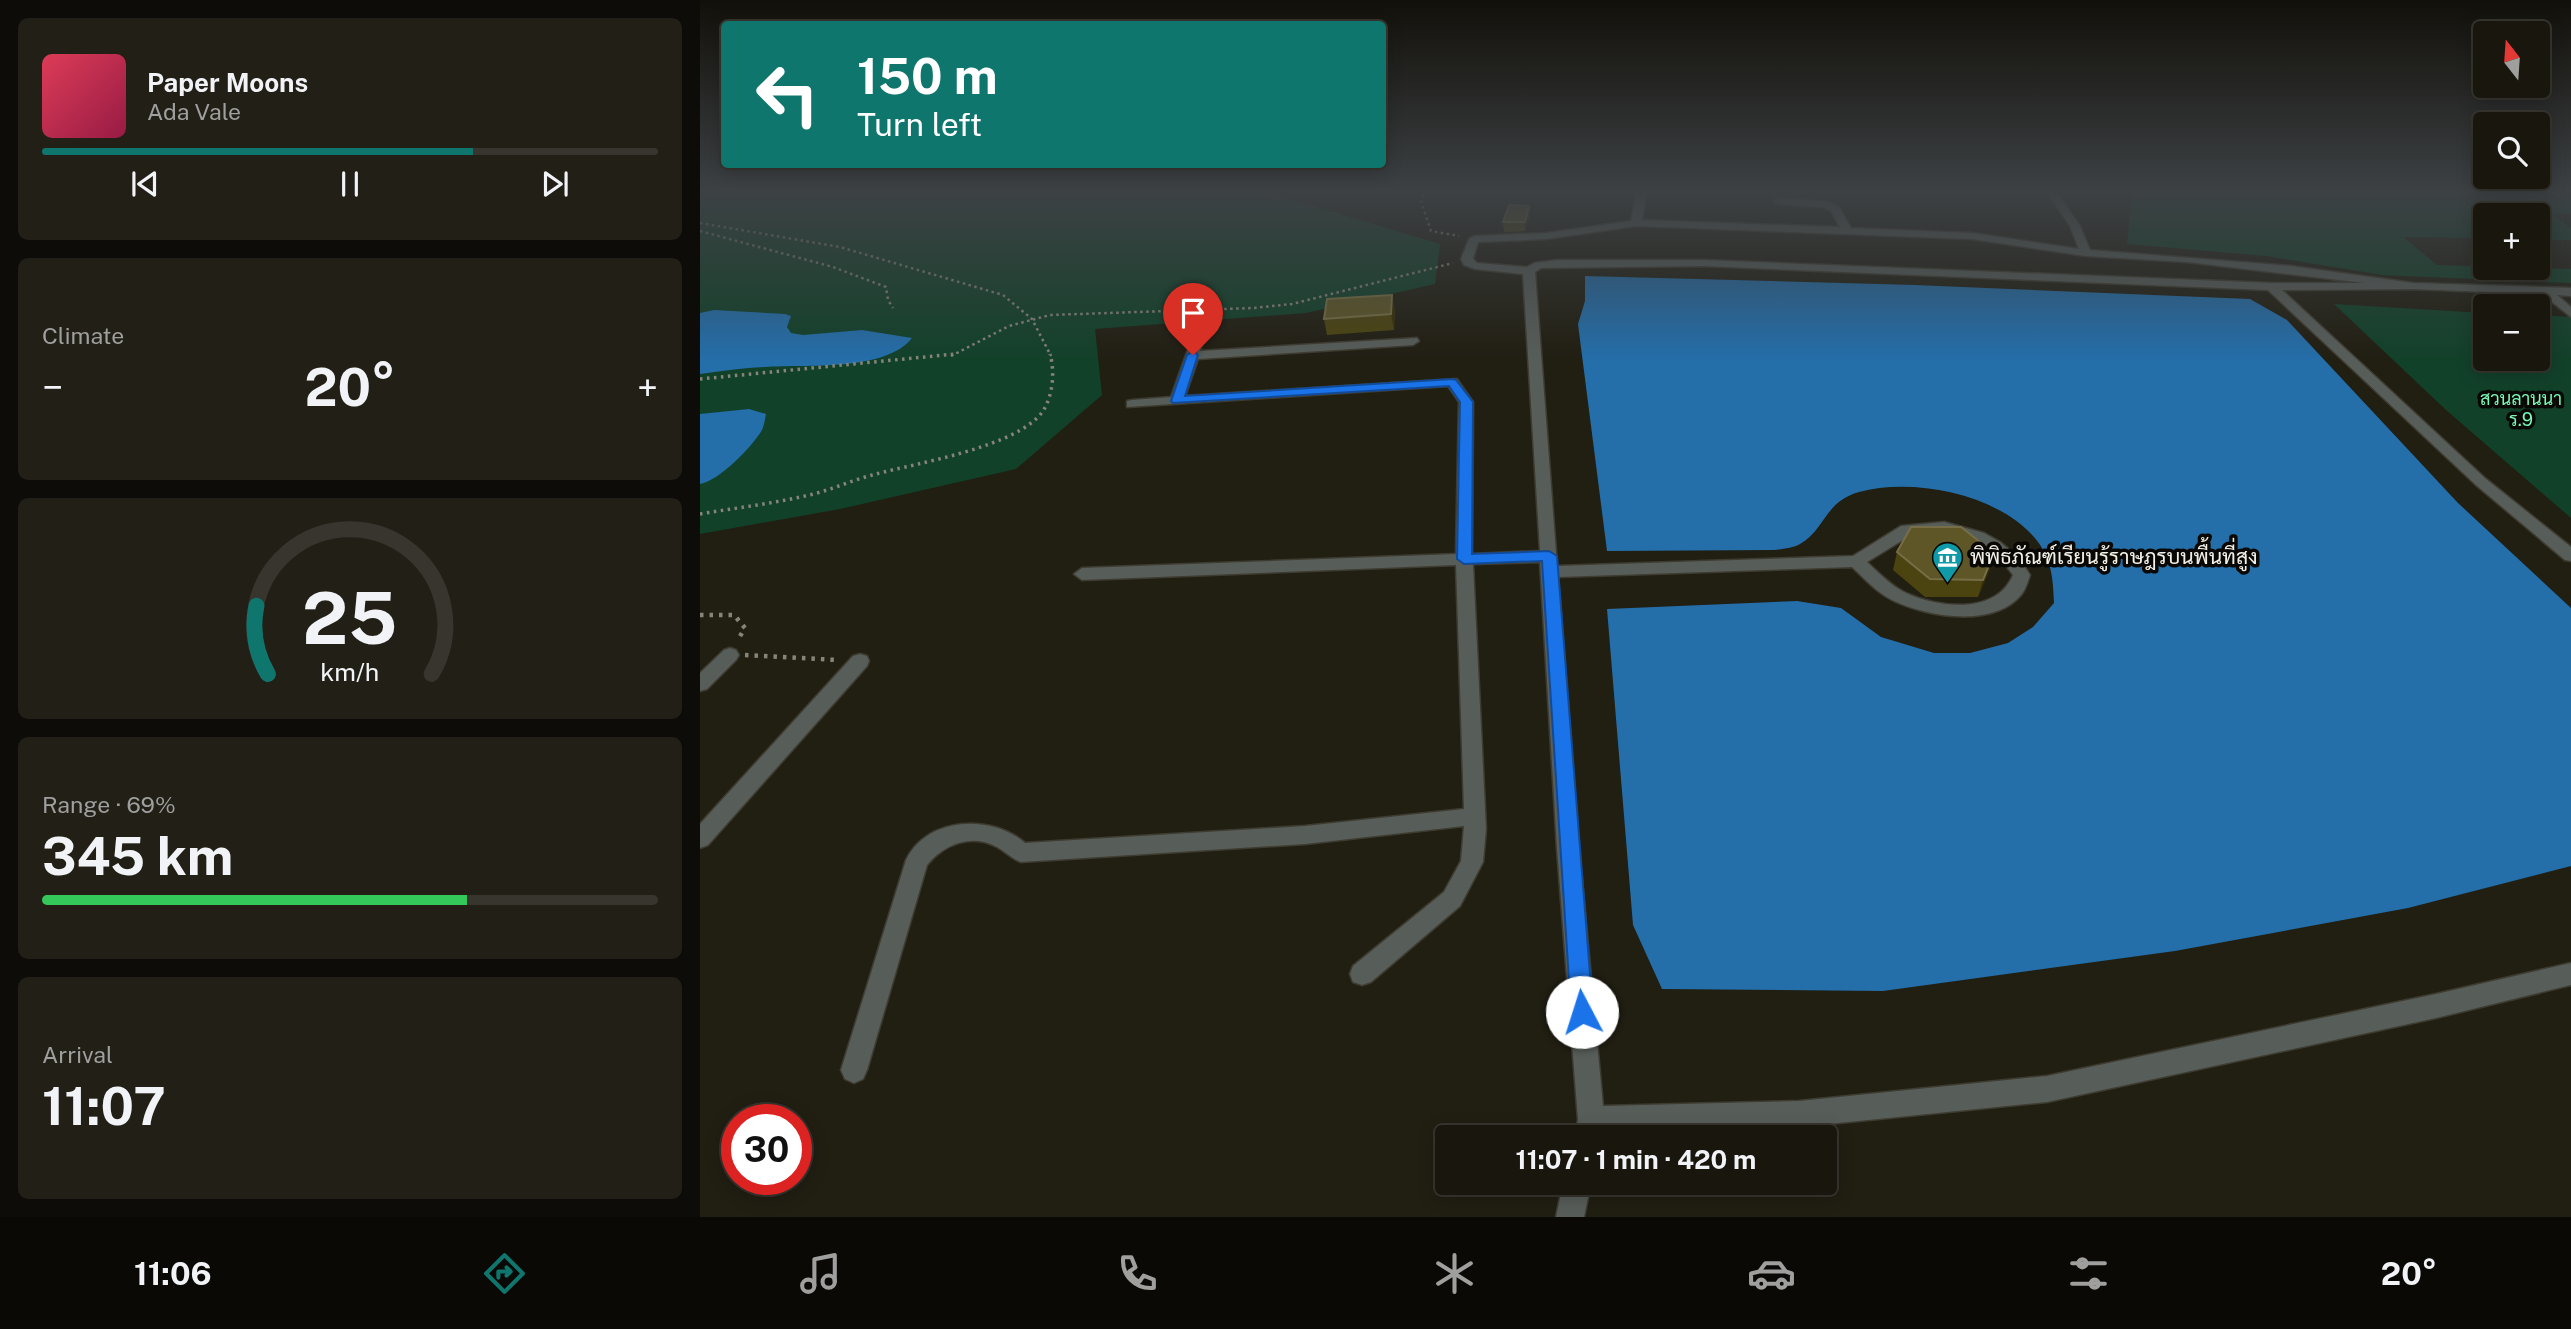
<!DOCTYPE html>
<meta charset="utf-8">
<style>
:root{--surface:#19160e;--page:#221f17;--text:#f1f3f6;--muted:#9f9f9e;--line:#37352e;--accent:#0f766e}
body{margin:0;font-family:"Public Sans",Sarabun,sans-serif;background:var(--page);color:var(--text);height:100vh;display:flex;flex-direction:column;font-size:26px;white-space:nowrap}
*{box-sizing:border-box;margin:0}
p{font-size:23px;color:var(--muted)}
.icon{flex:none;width:38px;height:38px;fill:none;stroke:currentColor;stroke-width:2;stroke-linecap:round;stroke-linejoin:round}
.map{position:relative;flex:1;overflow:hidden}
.panel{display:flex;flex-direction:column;gap:18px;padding:18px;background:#0e0c08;width:700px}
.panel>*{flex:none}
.hud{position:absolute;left:21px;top:21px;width:665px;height:147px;border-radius:7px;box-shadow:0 4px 18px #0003,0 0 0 2px var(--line);background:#0f766e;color:#fff;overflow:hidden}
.needle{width:46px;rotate:343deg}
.buttons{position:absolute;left:1773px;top:21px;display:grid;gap:14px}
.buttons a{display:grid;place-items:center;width:77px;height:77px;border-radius:7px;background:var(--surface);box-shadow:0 4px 18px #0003,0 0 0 2px var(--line);font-size:35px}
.speed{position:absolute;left:21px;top:1104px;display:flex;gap:14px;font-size:35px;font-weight:700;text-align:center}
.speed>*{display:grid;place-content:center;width:91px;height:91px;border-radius:50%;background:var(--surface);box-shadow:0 4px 18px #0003,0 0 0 2px var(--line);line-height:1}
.speed .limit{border:10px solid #d22;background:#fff;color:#111}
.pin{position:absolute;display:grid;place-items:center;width:60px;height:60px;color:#fff;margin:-72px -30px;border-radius:50% 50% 50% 0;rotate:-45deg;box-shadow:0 0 7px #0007}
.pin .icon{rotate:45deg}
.me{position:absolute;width:77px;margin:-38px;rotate:355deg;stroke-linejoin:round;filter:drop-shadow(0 0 5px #0008)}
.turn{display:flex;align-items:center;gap:24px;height:147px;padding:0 21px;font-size:32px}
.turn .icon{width:91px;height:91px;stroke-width:2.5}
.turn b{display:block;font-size:49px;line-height:60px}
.big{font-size:52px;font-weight:700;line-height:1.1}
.panel .card{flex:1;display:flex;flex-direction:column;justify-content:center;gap:10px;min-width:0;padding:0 24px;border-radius:10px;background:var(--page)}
.panel .dial{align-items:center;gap:0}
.dial svg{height:182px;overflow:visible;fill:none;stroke:var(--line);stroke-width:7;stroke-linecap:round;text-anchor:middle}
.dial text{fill:var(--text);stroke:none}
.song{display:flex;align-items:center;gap:21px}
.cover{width:84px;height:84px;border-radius:10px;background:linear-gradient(135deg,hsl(350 70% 55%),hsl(340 70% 35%))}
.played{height:7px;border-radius:4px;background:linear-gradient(90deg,var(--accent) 70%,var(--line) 70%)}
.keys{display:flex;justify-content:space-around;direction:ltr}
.heat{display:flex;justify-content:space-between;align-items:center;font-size:38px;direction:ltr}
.charge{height:10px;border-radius:5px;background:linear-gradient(90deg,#34c759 69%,var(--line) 0)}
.trip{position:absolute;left:735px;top:1125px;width:402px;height:70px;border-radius:7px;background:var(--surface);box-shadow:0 4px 18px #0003,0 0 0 2px var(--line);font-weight:700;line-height:70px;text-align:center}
.tabs{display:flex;height:112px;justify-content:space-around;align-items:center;background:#0a0906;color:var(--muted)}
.tabs .icon{width:49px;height:49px}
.tabs .current{color:var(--accent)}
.tabs b{font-size:32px;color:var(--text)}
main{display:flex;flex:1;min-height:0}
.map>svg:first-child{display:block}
</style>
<main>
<section class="panel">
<div class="card">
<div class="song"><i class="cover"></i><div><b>Paper Moons</b><p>Ada Vale</p></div></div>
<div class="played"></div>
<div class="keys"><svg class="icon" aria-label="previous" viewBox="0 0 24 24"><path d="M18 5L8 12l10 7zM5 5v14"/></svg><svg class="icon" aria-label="pause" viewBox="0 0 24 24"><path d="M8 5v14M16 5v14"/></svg><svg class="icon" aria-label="next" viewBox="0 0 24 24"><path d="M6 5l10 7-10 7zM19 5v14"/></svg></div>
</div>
<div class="card"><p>Climate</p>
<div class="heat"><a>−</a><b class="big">20°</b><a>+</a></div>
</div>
<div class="card dial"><svg viewBox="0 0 100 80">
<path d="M14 69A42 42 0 1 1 86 69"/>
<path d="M14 69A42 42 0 0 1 9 39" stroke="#0f766e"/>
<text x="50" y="56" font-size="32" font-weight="700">25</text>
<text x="50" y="72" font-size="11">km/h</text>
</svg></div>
<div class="card"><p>Range · 69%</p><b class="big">345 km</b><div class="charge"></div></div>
<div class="card"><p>Arrival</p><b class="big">11:07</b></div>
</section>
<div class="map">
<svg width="1871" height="1217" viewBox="0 0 1871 1217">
<rect width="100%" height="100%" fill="#211e12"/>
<g fill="#12412a">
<polygon points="0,190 560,190 740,244 735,284 606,313 395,329 402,395 316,469 140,509 0,534"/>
<polygon points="1454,190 1845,190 1871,197 1871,214 1852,214 1871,228 1871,240 1838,240 1838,215 1785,215 1785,238 1703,237 1737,265 1871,269 1871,283 1682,275 1567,256 1427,244 1432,195"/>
<polygon points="1634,304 1785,313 1785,359 1838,359 1838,315 1871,317 1871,518 1746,410"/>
</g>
<g fill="#246eaa">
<path d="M885,276L1215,285L1550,299L1587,320L1758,503L1871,608V866L1708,908L1475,951L1183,991L962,989L933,925L907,609L1097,601L1141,608L1181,637L1234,653H1270L1308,643L1333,627L1354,603C1353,580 1352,561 1338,542C1303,495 1214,477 1159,492C1124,502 1126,529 1100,544C1093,548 1082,549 1074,550L907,551L878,324L885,301Z"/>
<path d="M14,310L85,314L91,316L87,327L91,333L103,335L162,330L212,338C185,372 106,364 65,367C44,368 22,371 0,374V313Z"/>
<path d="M49,409L66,414C65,419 64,426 62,430C52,447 19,481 0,484V414Z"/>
</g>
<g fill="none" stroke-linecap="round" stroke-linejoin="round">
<defs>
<g id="minor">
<path d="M937,190H947L942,220L1140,227L1131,211L1123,207L1078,204L1073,201L1078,198L1129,202L1139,207L1151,228L1272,233L1379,249L1370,226L1345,190H1355L1380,226L1390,250L1591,266L1713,283L1871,288V296L1857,295L1871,307V317L1842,294L1713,289L1582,290L1786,479L1871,547V561L1865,560L1776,485L1568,290L1004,266L841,268L835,272L857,566L1153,556L1201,526L1244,522L1284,533L1300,542L1319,558L1330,575C1328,581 1326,589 1321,595C1293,628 1228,617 1194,601C1177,593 1165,579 1152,567L858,577L879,849L903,1106L1099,1101L1347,1076L1736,994L1871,963V985L1736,1018L1347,1102L1099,1127L902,1133L901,1138H874L878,1120L857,849L840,562L773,564L786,829L783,862L760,906L671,982L662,985L653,982L650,974L653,966L744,892L761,861L764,826L605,844L321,862C312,859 306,852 297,847C272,833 244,844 227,865L167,1070L163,1079L154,1083L145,1079L141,1070L206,860C227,816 292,814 325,843L605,826L764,809L756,565L382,580L374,574L382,568L756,554L759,402L748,386L427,407V401L432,400L471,397L491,341L497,337L503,341L500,351L717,338L719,341L713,345L498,359L485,396L757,379L773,402L772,554L840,551L823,274L775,269L764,265L761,259L769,239L774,236L846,233L931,221ZM936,226L1272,239L1386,256L1487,262L1665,283H1571L1004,260H857L834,263L827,267L777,263L773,259L778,242L846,239ZM1243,532C1272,540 1296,550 1313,575C1296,615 1239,608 1206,593C1191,586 1179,573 1167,562L1211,535Z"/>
<polygon points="30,648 36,650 39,655 36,660 7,689 0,691 0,673 24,650"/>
<polygon points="160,654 167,656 169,661 167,666 8,845 0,848 0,824 153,656"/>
<polygon points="863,1183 891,1183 884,1217 856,1217"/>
</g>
</defs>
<use href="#minor" stroke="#3e3b30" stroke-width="3"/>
<g stroke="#87847a" stroke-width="2.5" stroke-dasharray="2.5 3.5" stroke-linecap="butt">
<polyline points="727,190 721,201 731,231 759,236"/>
<polyline points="0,223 140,247 303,295 332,319 351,356"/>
<polyline points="0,231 133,267 186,287 188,300 193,308"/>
<polyline points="251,356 309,326 350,315 554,308 592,304 753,263"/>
</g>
<g stroke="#87847a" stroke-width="3.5" stroke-dasharray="2.5 4.5" stroke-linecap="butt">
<polyline points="0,379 255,354"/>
<path d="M0,514C35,508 70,504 105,496C129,491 152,480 176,474C217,463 318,447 343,411C353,395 355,372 350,354"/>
</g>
<g stroke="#87847a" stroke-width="4.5" stroke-dasharray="3.5 6" stroke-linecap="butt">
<polyline points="0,615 34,615 45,628 37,641"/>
<polyline points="45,655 137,660"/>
</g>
<use href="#minor" fill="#575d59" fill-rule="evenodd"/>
</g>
<g fill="#4c4410">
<polygon points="829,206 830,215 825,231 804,232 803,222"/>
<polygon points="695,310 694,330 627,335 624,319"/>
<polygon points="1197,552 1294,553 1289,571 1278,597 1225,597 1193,570"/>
</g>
<g fill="#342d07">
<polygon points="829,206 830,215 825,231 825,222"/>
<polygon points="692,295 695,310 694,330 691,314"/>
<polygon points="1294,553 1289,571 1278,597 1283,580"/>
</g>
<g fill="#5e5627" stroke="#756e46" stroke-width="2">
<polygon points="809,205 829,206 825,222 803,222"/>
<polygon points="692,295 691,314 624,319 627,299"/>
<polygon points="1211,527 1261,527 1294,553 1283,580 1230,579 1197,552"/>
</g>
<linearGradient id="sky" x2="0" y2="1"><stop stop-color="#12100a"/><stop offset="0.53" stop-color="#3d4144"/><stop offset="1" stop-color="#3d4144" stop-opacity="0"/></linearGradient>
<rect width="1871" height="360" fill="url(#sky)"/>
<polygon fill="#1a73e8" stroke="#114b97" stroke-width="2" points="493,351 498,355 485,396 752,379 756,380 773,402 772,554 849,551 857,556 893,1012 890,1019 882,1022 874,1019 871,1012 842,561 764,564 757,559 760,402 749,386 473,403 471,401 487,355"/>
<defs>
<symbol id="museum-pin" viewBox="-11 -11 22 30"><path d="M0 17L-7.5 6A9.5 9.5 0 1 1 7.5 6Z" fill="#0f9aa8" stroke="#090804"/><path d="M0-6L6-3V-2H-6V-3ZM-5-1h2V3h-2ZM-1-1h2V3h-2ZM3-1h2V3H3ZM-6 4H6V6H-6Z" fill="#fff"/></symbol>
</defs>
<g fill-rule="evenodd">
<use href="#museum-pin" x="1230" y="540" width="35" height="47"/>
</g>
<g text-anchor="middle" stroke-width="7" stroke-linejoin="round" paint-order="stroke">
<g font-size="18" fill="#78f9b7" stroke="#090804">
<text x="1821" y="405">สวนลานนา<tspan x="1821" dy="21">ร.9</tspan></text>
</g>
<g font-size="21" fill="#f2f0e8" stroke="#090804" text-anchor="start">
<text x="1270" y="564">พิพิธภัณฑ์เรียนรู้ราษฎรบนพื้นที่สูง</text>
</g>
</g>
</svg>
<div class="buttons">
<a><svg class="needle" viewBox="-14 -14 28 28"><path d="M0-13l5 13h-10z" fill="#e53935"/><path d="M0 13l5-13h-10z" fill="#9f9f9e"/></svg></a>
<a><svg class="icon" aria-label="search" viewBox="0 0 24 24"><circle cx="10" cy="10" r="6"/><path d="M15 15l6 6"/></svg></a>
<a>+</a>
<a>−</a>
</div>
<div class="speed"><div class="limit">30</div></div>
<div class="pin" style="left:493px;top:355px;background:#d93025"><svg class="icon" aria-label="arrive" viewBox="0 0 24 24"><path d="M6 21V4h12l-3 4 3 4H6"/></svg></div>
<svg class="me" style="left:882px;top:1012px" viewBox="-20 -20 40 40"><circle r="19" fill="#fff"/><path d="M0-13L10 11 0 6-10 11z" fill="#1a73e8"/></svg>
<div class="trip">11:07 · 1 min · 420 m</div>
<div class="hud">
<div class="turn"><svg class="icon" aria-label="left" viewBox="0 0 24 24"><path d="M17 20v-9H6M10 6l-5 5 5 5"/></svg><div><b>150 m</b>Turn left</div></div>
</div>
</div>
</main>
<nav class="tabs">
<b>11:06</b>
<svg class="icon current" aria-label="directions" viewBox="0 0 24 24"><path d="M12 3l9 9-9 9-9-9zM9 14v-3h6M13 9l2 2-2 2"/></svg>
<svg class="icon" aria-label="music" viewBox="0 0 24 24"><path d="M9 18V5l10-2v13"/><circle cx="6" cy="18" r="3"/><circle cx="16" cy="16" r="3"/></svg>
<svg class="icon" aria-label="phone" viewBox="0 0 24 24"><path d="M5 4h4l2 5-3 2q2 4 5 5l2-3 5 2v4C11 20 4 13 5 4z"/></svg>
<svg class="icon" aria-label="climate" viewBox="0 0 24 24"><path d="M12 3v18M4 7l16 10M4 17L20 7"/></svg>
<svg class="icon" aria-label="car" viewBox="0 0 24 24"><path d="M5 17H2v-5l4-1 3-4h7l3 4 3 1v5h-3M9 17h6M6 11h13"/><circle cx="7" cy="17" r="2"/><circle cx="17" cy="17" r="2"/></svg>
<svg class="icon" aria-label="filters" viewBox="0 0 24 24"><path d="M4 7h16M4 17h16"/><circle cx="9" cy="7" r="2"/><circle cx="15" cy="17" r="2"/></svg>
<b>20°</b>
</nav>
